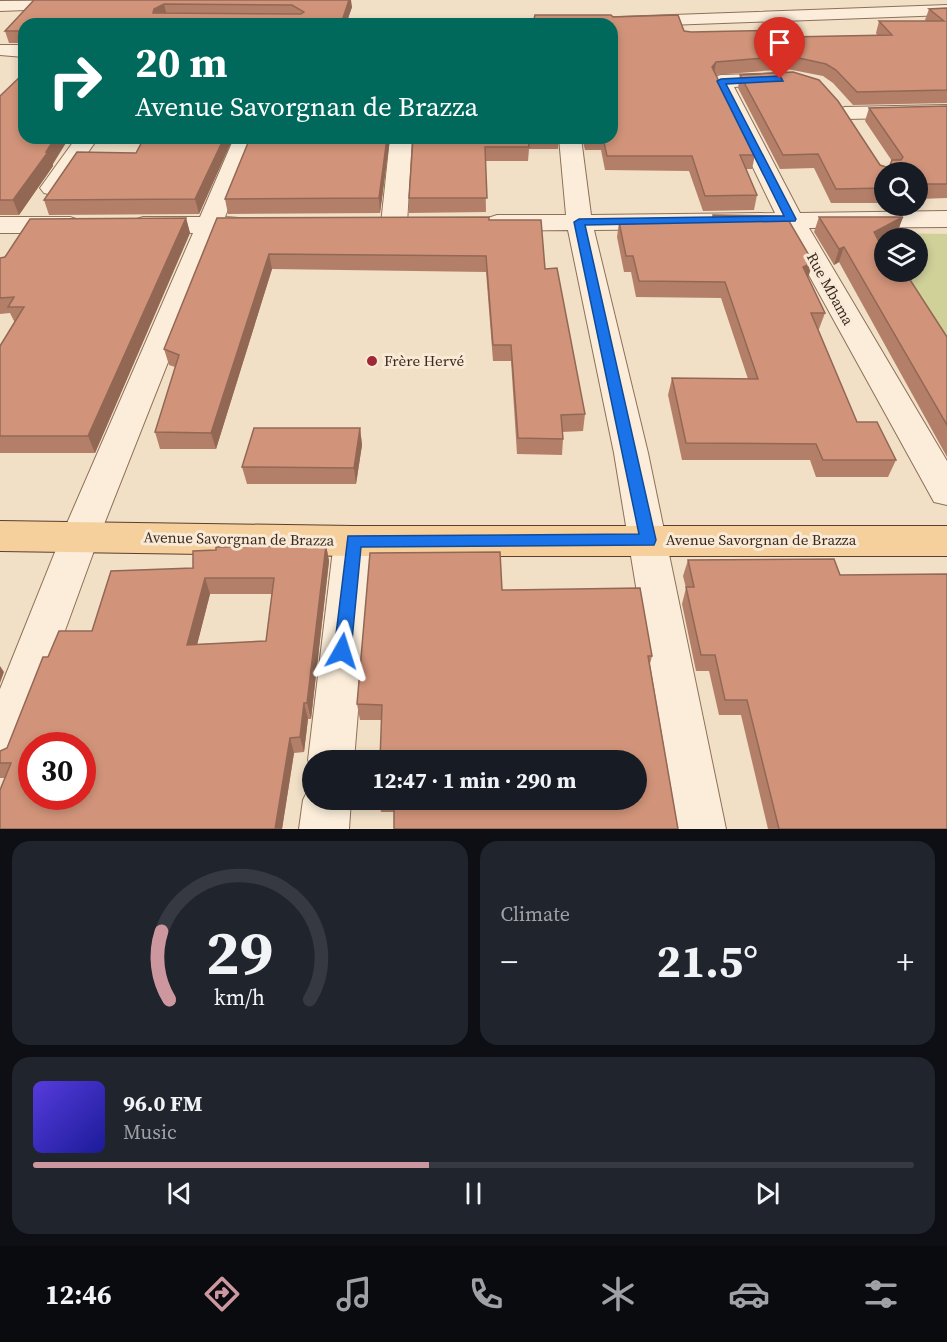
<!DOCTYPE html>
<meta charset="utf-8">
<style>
:root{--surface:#171b24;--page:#20242c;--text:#f1f3f6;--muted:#9ea1a6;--line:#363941;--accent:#cd979f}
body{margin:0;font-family:"Source Serif 4",serif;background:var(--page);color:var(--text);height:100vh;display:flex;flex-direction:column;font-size:22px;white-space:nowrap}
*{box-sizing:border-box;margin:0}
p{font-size:20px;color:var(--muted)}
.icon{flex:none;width:33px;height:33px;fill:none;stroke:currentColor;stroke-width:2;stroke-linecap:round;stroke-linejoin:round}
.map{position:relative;height:829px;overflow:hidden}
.side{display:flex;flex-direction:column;gap:12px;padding:12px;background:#0d0f14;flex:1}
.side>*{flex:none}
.banner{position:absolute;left:18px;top:18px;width:600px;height:126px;border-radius:18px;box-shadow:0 3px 9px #0003;background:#00695c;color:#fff;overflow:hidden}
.fabs{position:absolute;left:874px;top:162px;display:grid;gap:12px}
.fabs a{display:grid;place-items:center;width:54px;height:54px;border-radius:50%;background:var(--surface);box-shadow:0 3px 9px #0003;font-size:30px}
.speed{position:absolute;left:18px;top:732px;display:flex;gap:12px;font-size:30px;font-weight:700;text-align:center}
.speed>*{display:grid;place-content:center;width:78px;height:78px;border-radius:50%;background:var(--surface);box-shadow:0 3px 9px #0003;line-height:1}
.speed .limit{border:9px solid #d22;background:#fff;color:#111}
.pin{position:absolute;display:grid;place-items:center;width:51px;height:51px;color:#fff;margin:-62px -26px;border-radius:50% 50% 50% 0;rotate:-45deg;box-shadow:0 0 6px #0007}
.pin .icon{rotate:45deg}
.me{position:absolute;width:66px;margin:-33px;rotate:6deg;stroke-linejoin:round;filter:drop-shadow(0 0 4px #0008)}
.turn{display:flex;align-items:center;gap:21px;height:126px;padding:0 18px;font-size:27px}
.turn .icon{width:78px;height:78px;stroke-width:2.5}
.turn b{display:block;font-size:42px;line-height:51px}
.big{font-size:45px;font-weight:700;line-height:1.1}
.side .tile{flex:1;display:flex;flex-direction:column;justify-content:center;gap:9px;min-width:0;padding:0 21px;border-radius:18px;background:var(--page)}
.side .dial{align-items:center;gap:0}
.dial svg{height:156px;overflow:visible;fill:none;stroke:var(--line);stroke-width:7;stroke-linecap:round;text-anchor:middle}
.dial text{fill:var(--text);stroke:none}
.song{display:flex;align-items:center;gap:18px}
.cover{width:72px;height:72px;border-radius:9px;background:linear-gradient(135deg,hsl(250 70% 55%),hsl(240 70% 35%))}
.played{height:6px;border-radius:3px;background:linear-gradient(90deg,var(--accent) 45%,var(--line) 45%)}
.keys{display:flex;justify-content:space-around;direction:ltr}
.heat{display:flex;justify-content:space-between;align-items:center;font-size:33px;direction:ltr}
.side .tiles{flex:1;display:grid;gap:12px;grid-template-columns:1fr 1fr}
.tile:last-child{grid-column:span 2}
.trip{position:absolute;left:302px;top:750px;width:345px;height:60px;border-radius:30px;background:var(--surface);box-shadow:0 3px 9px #0003;font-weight:700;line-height:60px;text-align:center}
.tab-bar{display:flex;height:96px;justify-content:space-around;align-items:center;background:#090b0e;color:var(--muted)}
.tab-bar .icon{width:42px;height:42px}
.tab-bar .current{color:var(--accent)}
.tab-bar b{font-size:27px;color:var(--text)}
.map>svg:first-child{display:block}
</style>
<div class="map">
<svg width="947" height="829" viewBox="0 0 947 829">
<rect width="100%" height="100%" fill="#f1dfc6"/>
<polygon fill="#d0d099" points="882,233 947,234 947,340 905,272 918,272 918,238 885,238"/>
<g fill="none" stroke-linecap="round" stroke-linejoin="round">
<defs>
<g id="minor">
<polygon points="164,0 156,5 0,11 0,1"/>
<polygon points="947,5 947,15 612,27 612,24 553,24 562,19"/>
<polygon points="0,45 24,45 24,57 0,55"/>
<polygon points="784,73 791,75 794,79 791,83 734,87 800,213 947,211 947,227 809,228 947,461 947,505 934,502 783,228 594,230 648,453 726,829 676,829 614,453 568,230 497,231 488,228 484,223 488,218 497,215 566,215 559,138 581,138 591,215 775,213 711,81 714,77 721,75"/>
<polygon points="947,105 947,117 845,119 838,117 834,113 838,109 845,107"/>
<polygon points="76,138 98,138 60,193 52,195 44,193 40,188"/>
<polygon points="234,138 256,138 225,217 268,220 272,225 268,230 219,233 99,537 23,746 16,762 0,768 0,689 61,537 193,233 134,230 130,225 134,220 143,217 200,217"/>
<polygon points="390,138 412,138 407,224 403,229 394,232 385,229 381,224"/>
<polygon points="0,217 70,217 79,220 83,225 79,230 70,233 0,233"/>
<polygon points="353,526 366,530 372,541 354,760 312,760 312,770 308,760 334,541 340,530"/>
<polygon points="312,782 312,800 351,800 349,829 299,829 303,800"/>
</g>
<polygon id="major" points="0,521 353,526 947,526 947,556 353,556 0,551"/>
</defs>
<use href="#minor" stroke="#8d705a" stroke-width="2"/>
<use href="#major" stroke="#5b3e2f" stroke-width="2"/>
<use href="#minor" fill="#fbedda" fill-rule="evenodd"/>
<use href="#major" fill="#f5d09d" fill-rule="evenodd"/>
</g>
<g fill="#b47f69" fill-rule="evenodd">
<polygon points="34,0 349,0 352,7 346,24 24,24 24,43 9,43 5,31"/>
<polygon points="947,8 947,103 853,105 833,83 823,76 787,69 715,75 755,155 752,169 746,169 757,195 754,210 703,211 689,171 605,170 601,150 585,150 582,138 612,138 534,19 613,17 691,32 787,37 877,35 876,33 879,21 926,21 925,20 929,9"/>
<polygon points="740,75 880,165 889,168 892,161 865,121 869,108 947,106 947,198 918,199 918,172 885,172 885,203 831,203 814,168 780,169 738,88"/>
<polygon points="0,96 53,166 19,215 0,215"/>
<polygon points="144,138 233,138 199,214 49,215 44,200 136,153"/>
<polygon points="390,138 380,213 228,214 225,199"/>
<polygon points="413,138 559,138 558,149 529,149 528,161 485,161 486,212 409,213 409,198"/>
<polygon points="713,215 808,278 825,313 819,329 818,329 857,422 896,460 888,477 816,477 810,460 682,460 668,395 672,378 748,379 721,298 636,297 631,272 624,272 617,237 619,222 711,222"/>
<polygon points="819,217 903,217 897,233 879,242 885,272 947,337 947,457 839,262 834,265 814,232"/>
<polygon points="186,218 190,233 95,453 0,453 0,346 15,323 10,313 0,314 0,258"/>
<polygon points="217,218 489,220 545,269 585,414 583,431 562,432 563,439 562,455 517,454 511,361 493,361 486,272 272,269 216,449 160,449 155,432 175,367 169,365 164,349"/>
<polygon points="360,428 362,445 356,484 247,484 242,467"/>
<path d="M326,545L329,561L311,719H308L304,752L294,753L282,829H0L5,778H0V751L7,748L48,657L92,631L193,568ZM210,594H272L266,641L197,644Z"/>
<polygon points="500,552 502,590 640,588 652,656 650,664 678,829 394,829 394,812 381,812 379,800 636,800 636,760 380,760 382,720 360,720 357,704 370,553"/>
<polygon points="688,560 840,575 947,829 768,829 741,715 719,715 709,671 696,671 682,604 686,588 683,576"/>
</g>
<g fill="#926855">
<polygon points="349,0 351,0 352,7 346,24 341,24"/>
<polygon points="164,4 167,16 153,13 154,9"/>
<polygon points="716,62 714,75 712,67"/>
<polygon points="55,138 69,138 53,164 53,166 19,215 13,200"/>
<polygon points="224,138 233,138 199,214 195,199"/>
<polygon points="387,138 390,138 380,213 379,198"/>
<polygon points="903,217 897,233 868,247 874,232"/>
<polygon points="186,218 190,233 95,453 88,436"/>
<polygon points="844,247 839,262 834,265 839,249"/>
<polygon points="269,254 272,269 216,449 211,433"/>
<polygon points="813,262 808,278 803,267"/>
<polygon points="360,428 362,445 356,484 354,468"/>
<polygon points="326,545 329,561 311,719 307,703"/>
<polygon points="205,578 210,594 193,661 187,645"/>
<polygon points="0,666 4,672 0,683"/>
<polygon points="304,703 308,719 304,752 300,737"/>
<polygon points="290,738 294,753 282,829 275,829"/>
</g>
<g fill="#d1947a" stroke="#926855" stroke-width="1.5" fill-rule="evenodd">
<path d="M34,0H349L341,24H24V36H22L20,31H5ZM164,4L292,5L304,12L301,14L153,13L154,9Z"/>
<polygon points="947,8 947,90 857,92 836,70 826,64 790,56 716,62 712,67 755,155 740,155 757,195 705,196 692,156 607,156 603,138 612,138 612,24 459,24 459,21 465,21 466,19 534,19 535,15 611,15 613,17 678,15 684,31 691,32 782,30 787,37 892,35 879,21 944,21 929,9"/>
<polygon points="793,72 819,80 838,101 880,165 889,168 892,160 901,160 903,157 869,108 947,106 947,184 918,184 918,172 885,172 885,188 836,189 818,154 783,155 740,75"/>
<polygon points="24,73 24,138 55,138 46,152 48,152 13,200 0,200 0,96"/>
<polygon points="144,138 224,138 195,199 44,200 77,152 136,153"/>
<polygon points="250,138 387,138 379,198 225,199"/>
<polygon points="413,138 528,138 529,147 485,147 487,198 409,198"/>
<polygon points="713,215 786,216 813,262 803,267 825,313 811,313 857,422 877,422 896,460 823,460 816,444 686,443 672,378 758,379 725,282 639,281 633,256 626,256 619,222 715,222"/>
<polygon points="489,217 489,220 541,220 545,269 557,268 585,414 561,415 563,439 518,438 511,345 493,345 486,256 269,254 211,433 155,432 179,355 164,349 217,218"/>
<polygon points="819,217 903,217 874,232 885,253 885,272 905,272 947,337 947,425 844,247 839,249"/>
<polygon points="186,218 88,436 0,436 0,346 24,307 8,307 14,297 0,298 0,258 5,257 30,219"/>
<polygon points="254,428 360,428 354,468 242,467"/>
<path d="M326,545L307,703H304L300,737L290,738L275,829H0V790L11,763H0V751L7,748L43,657H48L59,631H92L111,571L193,568V551L216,550V547ZM205,578H274L266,641L187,645ZM32,746H82V796H32Z"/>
<polygon points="500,552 502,590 640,588 652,656 648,656 678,829 394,829 394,800 636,800 636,760 380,760 382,705 357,704 370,553"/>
<polygon points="834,559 840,575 947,574 947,829 779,829 747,700 725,700 715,655 701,655 686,587 694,587 688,560"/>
</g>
<polygon fill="#1a73e8" stroke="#114b97" stroke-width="1.5" points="780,76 783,81 726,84 796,219 795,221 585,225 656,540 654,545 361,547 351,651 348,656 342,658 336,656 334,651 348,536 639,534 574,222 579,219 784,216 717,81 721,79"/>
<circle fill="#a02735" stroke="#f8ead6" stroke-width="2" cx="372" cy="361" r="6"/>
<g text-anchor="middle" stroke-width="6" stroke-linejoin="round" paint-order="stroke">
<g font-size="15" fill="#3d2a1f" stroke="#f8ead6">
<text transform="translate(830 289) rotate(61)" y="5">Rue Mbama</text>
<text transform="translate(239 539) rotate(1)" y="5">Avenue Savorgnan de Brazza</text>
<text x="761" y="545">Avenue Savorgnan de Brazza</text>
</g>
<g font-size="15" fill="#3d2a1f" stroke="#f8ead6" text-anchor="start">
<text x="384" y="366">Frère Hervé</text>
</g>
</g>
</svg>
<div class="fabs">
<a><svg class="icon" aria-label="search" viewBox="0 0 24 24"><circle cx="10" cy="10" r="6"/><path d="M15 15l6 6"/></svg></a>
<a><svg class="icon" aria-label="layers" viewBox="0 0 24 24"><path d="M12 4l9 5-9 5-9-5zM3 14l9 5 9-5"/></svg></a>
</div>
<div class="speed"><div class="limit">30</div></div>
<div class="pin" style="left:780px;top:79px;background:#d93025"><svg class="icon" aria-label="arrive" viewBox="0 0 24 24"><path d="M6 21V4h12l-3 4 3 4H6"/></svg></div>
<svg class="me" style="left:342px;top:651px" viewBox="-20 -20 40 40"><path d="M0-17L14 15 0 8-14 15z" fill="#1a73e8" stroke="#fff" stroke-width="4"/></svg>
<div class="trip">12:47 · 1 min · 290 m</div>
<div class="banner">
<div class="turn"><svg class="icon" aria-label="right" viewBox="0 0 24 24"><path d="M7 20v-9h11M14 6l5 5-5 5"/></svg><div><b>20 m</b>Avenue Savorgnan de Brazza</div></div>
</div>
</div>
<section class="side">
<div class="tiles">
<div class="tile dial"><svg viewBox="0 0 100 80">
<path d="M14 69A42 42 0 1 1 86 69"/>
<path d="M14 69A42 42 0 0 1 10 34" stroke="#cd979f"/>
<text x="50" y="56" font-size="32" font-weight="700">29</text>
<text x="50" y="72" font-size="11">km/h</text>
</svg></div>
<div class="tile"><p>Climate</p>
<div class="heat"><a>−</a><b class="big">21.5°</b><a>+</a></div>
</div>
<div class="tile">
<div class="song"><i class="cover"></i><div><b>96.0 FM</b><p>Music</p></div></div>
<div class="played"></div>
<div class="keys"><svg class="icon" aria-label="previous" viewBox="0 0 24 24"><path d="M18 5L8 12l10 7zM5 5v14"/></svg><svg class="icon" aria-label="pause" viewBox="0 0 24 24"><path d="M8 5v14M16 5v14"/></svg><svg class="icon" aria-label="next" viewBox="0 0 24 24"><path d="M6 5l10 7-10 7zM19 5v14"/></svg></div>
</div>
</div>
</section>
<nav class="tab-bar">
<b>12:46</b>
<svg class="icon current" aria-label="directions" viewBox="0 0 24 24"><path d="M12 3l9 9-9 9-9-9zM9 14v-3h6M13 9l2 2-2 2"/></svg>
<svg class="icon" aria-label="music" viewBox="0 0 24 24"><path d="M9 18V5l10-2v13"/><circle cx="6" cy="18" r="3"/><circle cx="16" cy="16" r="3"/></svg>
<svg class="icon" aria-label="phone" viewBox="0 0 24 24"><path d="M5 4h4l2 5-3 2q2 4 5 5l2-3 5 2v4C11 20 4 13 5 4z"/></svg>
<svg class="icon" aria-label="climate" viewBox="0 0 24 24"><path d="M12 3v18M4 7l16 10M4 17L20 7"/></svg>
<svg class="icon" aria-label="car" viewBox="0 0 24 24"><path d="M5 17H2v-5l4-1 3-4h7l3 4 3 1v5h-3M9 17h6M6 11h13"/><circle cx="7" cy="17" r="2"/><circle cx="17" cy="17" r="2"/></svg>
<svg class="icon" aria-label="filters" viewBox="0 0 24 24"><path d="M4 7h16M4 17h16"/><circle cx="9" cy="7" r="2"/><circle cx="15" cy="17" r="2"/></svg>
</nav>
